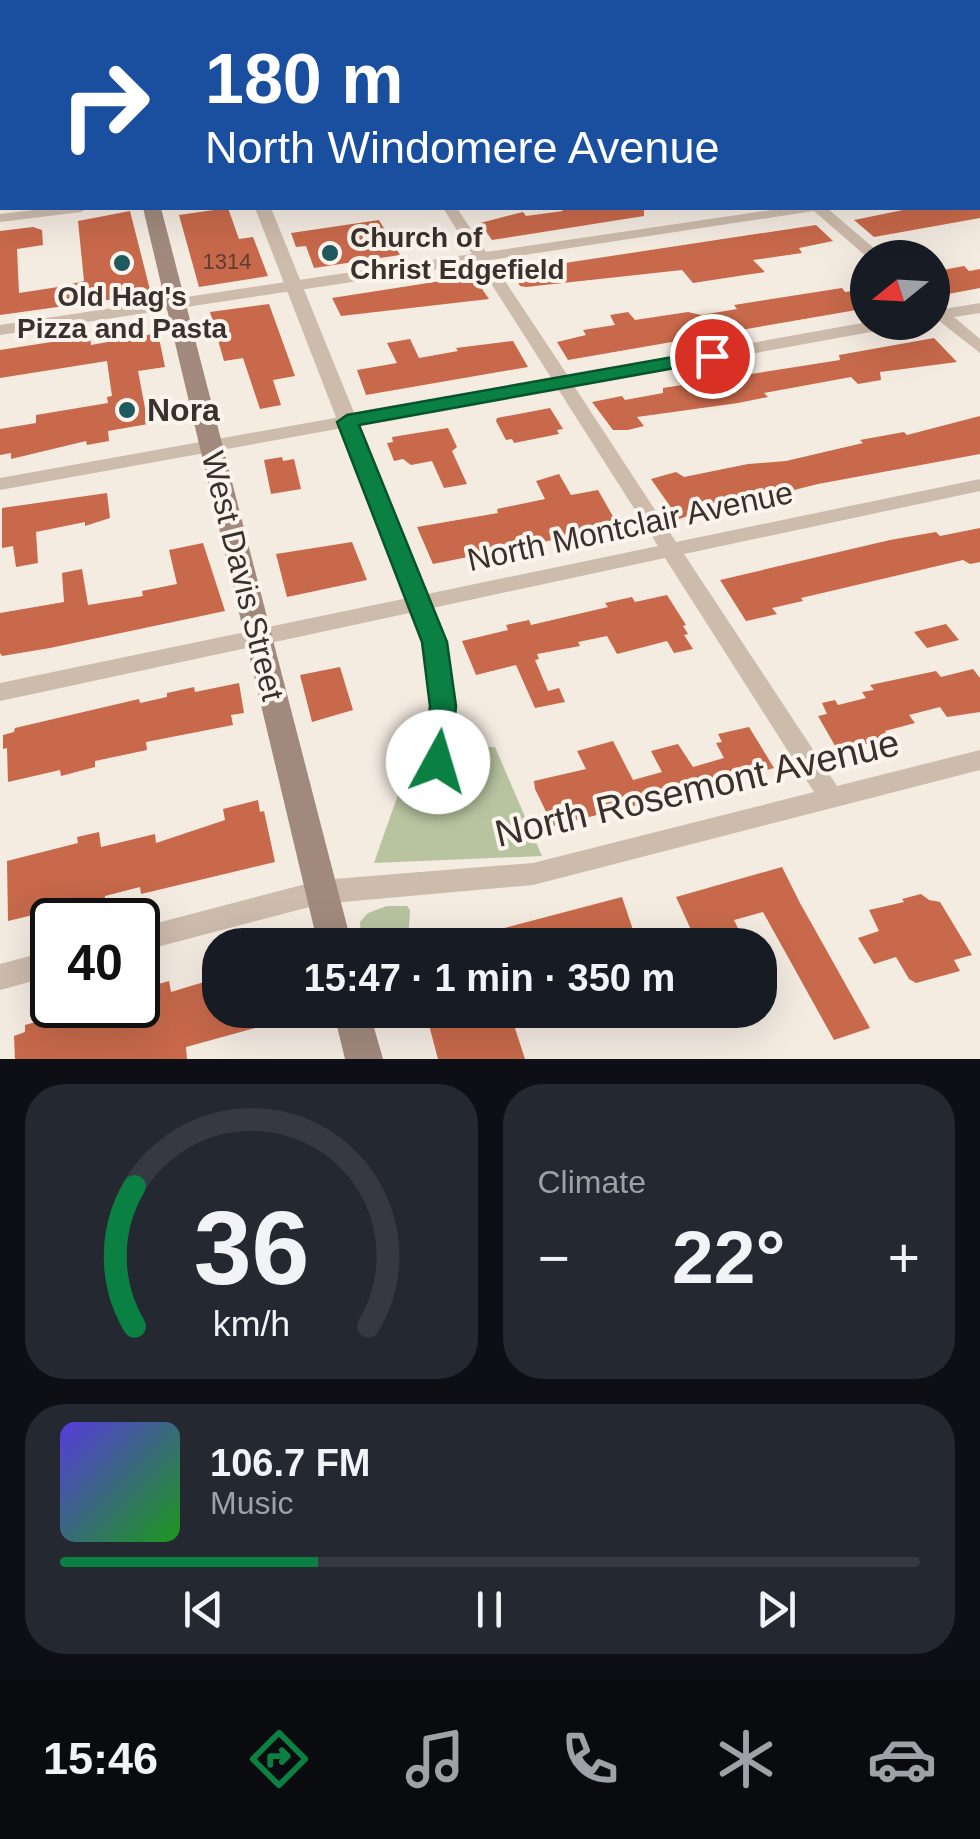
<!DOCTYPE html>
<meta charset="utf-8">
<style>
:root{--surface:#171b24;--page:#242831;--text:#f1f3f6;--muted:#9ea1a6;--line:#363941;--accent:#0b8043}
body{margin:0;font-family:Arial,sans-serif;background:var(--page);color:var(--text);height:100vh;display:flex;flex-direction:column;font-size:38px;white-space:nowrap}
*{box-sizing:border-box;margin:0}
p{font-size:32px;color:var(--muted)}
.icon{flex:none;width:55px;height:55px;fill:none;stroke:currentColor;stroke-width:2;stroke-linecap:round;stroke-linejoin:round}
.map{position:relative;height:1059px;overflow:hidden}
.side{display:flex;flex-direction:column;gap:25px;padding:25px;background:#0d0f14;flex:1}
.side>*{flex:none}
.hud{position:absolute;left:0px;top:0px;width:980px;height:210px;box-shadow:0 10px 40px #0002;background:#1a4fa0;color:#fff;overflow:hidden}
.needle{width:65px;rotate:252deg}
.fabs{position:absolute;left:850px;top:240px;display:grid;gap:20px}
.fabs a{display:grid;place-items:center;width:100px;height:100px;border-radius:50%;background:var(--surface);box-shadow:0 10px 40px #0002;font-size:50px}
.speed{position:absolute;left:30px;top:898px;display:flex;gap:20px;font-size:50px;font-weight:700;text-align:center}
.speed>*{display:grid;place-content:center;width:130px;height:130px;border-radius:50%;background:var(--surface);box-shadow:0 10px 40px #0002;line-height:1}
.speed .limit{border:5px solid #111;border-radius:15px;background:#fff;color:#111}
.pin{position:absolute;display:grid;place-items:center;width:85px;height:85px;color:#fff;margin:-42px;border:5px solid #fff;border-radius:50%;box-shadow:0 2px 10px #0007}
.me{position:absolute;width:110px;margin:-55px;rotate:6deg;stroke-linejoin:round;filter:drop-shadow(0 0 8px #0008)}
.turn{display:flex;align-items:center;gap:35px;height:210px;padding:0 40px;font-size:45px}
.turn .icon{width:130px;height:130px;stroke-width:2.5}
.turn b{display:block;font-size:70px;line-height:85px}
.big{font-size:75px;font-weight:700;line-height:1.1}
.side .card{flex:1;display:flex;flex-direction:column;justify-content:center;gap:15px;min-width:0;padding:0 35px;border-radius:40px;background:var(--page)}
.side .dial{align-items:center;gap:0}
.dial svg{height:260px;overflow:visible;fill:none;stroke:var(--line);stroke-width:7;stroke-linecap:round;text-anchor:middle}
.dial text{fill:var(--text);stroke:none}
.song{display:flex;align-items:center;gap:30px}
.cover{width:120px;height:120px;border-radius:15px;background:linear-gradient(135deg,hsl(250 70% 55%),hsl(120 70% 35%))}
.played{height:10px;border-radius:5px;background:linear-gradient(90deg,var(--accent) 30%,var(--line) 30%)}
.keys{display:flex;justify-content:space-around;direction:ltr}
.heat{display:flex;justify-content:space-between;align-items:center;font-size:55px;direction:ltr}
.side .tiles{flex:1;display:grid;gap:25px;grid-template-columns:1fr 1fr}
.card:last-child{grid-column:span 2}
.trip{position:absolute;left:202px;top:928px;width:575px;height:100px;border-radius:40px;background:var(--surface);box-shadow:0 10px 40px #0002;font-weight:700;line-height:100px;text-align:center}
.tab-bar{display:flex;height:160px;justify-content:space-around;align-items:center;background:#090b0e;color:var(--muted)}
.tab-bar .icon{width:70px;height:70px}
.tab-bar .selected{color:var(--accent)}
.tab-bar b{font-size:45px;color:var(--text)}
.map>svg:first-child{display:block}
</style>
<div class="map">
<svg width="980" height="1059" viewBox="0 0 980 1059">
<rect width="100%" height="100%" fill="#f4ebe1"/>
<g fill="#b8c4a0">
<polygon points="415,746 495,747 542,856 374,863"/>
<polygon points="387,906 407,906 410,910 408,945 361,945 360,922 368,913"/>
</g>
<g fill="#c8694b">
<polygon points="228,208 239,239 253,237 268,276 199,287 179,215"/>
<polygon points="560,208 644,208 644,216 492,240 480,223 523,212 526,216 563,211"/>
<polygon points="913,208 980,208 980,218 874,237 854,220"/>
<polygon points="130,211 151,294 0,315 0,231 33,227 42,230 43,245 17,249 19,293 58,287 84,281 78,221"/>
<polygon points="379,220 400,255 314,268 306,246 296,247 291,233"/>
<polygon points="816,225 833,241 799,248 802,253 753,260 765,272 745,275 693,283 682,270 526,287 520,286 512,271"/>
<polygon points="964,266 969,271 980,269 980,288 943,295 932,287 932,272"/>
<polygon points="473,276 489,299 341,316 332,298"/>
<polygon points="842,288 845,292 868,289 868,308 568,360 557,342 586,335 583,330 615,325 610,315 628,312 635,320 688,312 701,315 737,309 734,305"/>
<polygon points="269,304 295,376 273,380 281,405 260,409 243,358 224,361 210,312"/>
<polygon points="158,333 165,367 138,371 148,424 108,431 109,441 87,445 86,441 11,459 11,453 0,455 0,429 36,423 36,415 108,403 107,397 112,396 107,361 0,378 0,350 90,336 91,345"/>
<polygon points="934,338 957,362 880,372 881,380 858,384 851,377 764,393 768,397 738,403 637,417 644,426 628,430 613,430 592,402 622,396 625,400 663,393 663,388 840,360 839,355"/>
<polygon points="410,339 419,358 458,351 456,348 513,341 528,367 366,395 357,370 397,363 387,343"/>
<polygon points="550,408 563,429 557,430 559,434 514,443 512,439 506,440 496,421 497,418"/>
<polygon points="980,416 980,454 818,484 750,501 747,496 703,505 706,510 679,519 651,479 676,472 684,477 748,464 786,461 863,443 860,440 904,432 907,435"/>
<polygon points="448,428 457,447 452,451 467,484 444,488 432,461 411,465 403,459 394,461 387,443 393,442 392,437"/>
<polygon points="282,457 283,461 294,459 301,489 271,494 264,460"/>
<polygon points="559,474 571,495 598,490 615,520 584,528 587,533 433,564 417,527 498,513 497,509 545,499 536,481"/>
<polygon points="107,493 110,518 85,526 85,522 36,532 38,563 16,567 13,546 2,548 2,508"/>
<polygon points="980,528 980,562 970,564 963,560 801,598 803,601 772,608 777,614 746,621 720,580 890,540 936,532 940,536"/>
<polygon points="352,542 367,580 287,597 276,554"/>
<polygon points="203,543 225,611 50,648 2,656 0,653 0,613 64,602 62,573 82,569 88,605 143,596 142,591 177,584 169,550"/>
<polygon points="667,595 686,625 683,626 688,634 684,635 693,649 674,653 667,641 617,654 607,636 578,642 580,646 537,654 539,659 535,660 548,691 559,688 565,702 535,708 516,665 476,675 462,641 508,630 506,625 529,620 531,625 608,607 605,603 632,597 635,602"/>
<polygon points="946,624 959,640 927,648 914,632"/>
<polygon points="340,667 353,710 312,722 300,675"/>
<polygon points="973,669 980,678 980,712 947,717 940,707 909,715 915,723 885,731 890,738 838,751 818,716 827,714 822,703 835,700 838,705 866,698 862,692 874,690 870,685 936,671 941,677"/>
<polygon points="239,683 244,713 231,715 233,725 146,742 147,750 95,761 95,767 61,776 60,770 8,782 7,748 3,749 3,735 14,732 15,728 139,699 140,703 167,697 167,693 194,687 195,692"/>
<polygon points="749,727 774,768 686,791 670,792 667,787 641,795 645,803 553,826 535,789 534,781 586,769 577,751 613,741 633,780 662,772 651,751 678,744 693,767 724,758 716,743 722,742 718,734"/>
<polygon points="258,800 260,812 264,811 275,862 141,894 140,887 105,896 105,902 33,920 33,915 8,921 7,861 78,843 77,837 99,832 101,847 155,834 156,843 225,820 223,809"/>
<polygon points="782,867 800,903 870,1028 834,1040 763,912 734,920 746,945 703,945 698,933 693,934 676,897"/>
<polygon points="921,894 929,900 940,902 972,955 954,960 960,971 916,983 909,979 896,957 874,964 858,938 879,931 869,910 904,902 902,899"/>
<polygon points="622,897 638,945 459,945 459,940"/>
<polygon points="220,967 220,1010 306,1010 306,1014 186,1047 187,1059 15,1059 14,1036 25,1032 25,1025 56,1016 57,1024 138,1005 142,1000 141,989 169,981 171,992 204,982 203,972"/>
<polygon points="425,1010 509,1010 525,1059 438,1059"/>
</g>
<g fill="none" stroke-linecap="round" stroke-linejoin="round">
<g fill="#cdbbac" fill-rule="evenodd">
<polygon points="313,0 323,0 324,2 314,2"/>
<polygon points="786,0 798,0 799,2 788,2"/>
<rect x="978" y="13" width="2" height="6"/>
<rect x="0" y="56" width="2" height="6"/>
<polygon points="980,84 980,92 978,92 978,85"/>
<polygon points="978,121 980,122 980,130 978,129"/>
<rect x="0" y="127" width="2" height="8"/>
<polygon points="980,178 980,187 978,187 978,179"/>
<polygon points="51,208 88,208 81,212 0,222 0,214"/>
<polygon points="443,208 457,208 486,252 785,208 827,208 882,255 884,258 868,258 814,211 491,260 568,376 868,322 906,322 898,327 574,386 676,542 980,479 980,491 684,554 837,786 980,750 980,770 533,885 321,904 138,952 138,928 321,880 533,863 814,792 665,558 0,701 0,683 658,546 558,389 0,490 0,478 552,379 478,263 0,335 0,325 472,254"/>
<polygon points="932,302 944,309 980,303 980,313 954,317 980,339 980,353 938,320 932,321"/>
<polygon points="52,950 52,976 0,990 0,964"/>
</g>
<g fill="#cdbbac" fill-rule="evenodd">
<polygon points="175,0 187,0 187,2 176,2"/>
<polygon points="255,208 271,208 447,642 456,707 452,762 448,770 438,773 428,770 424,762 430,707 423,642"/>
</g>
<g fill="#a18a7d" fill-rule="evenodd">
<polygon points="93,0 105,0 106,2 94,2"/>
<rect x="0" y="7" width="2" height="8"/>
<polygon points="143,208 161,208 352,945 318,945"/>
<polygon points="333,1010 369,1010 383,1059 345,1059"/>
</g>
</g>
<polygon fill="#0b8043" stroke="#07532c" stroke-width="2.5" points="712,350 722,356 719,360 359,425 447,642 456,706 451,762 447,770 438,774 428,770 424,762 430,706 422,642 337,422 347,415"/>
<g fill="#1f5a5e" stroke="#fbf5ee" stroke-width="4">
<circle cx="330" cy="253" r="10"/>
<circle cx="122" cy="263" r="10"/>
<circle cx="127" cy="410" r="10"/>
</g>
<g text-anchor="middle" stroke-width="8" stroke-linejoin="round" paint-order="stroke">
<g font-size="22" fill="#5e3e33">
<text x="227" y="269">1314</text>
</g>
<g font-size="28" font-weight="bold" fill="#3b302b" stroke="#fbf5ee" text-anchor="start">
<text x="350" y="247">Church of<tspan x="350" dy="32">Christ Edgefield</tspan></text>
<text x="122" y="306" text-anchor="middle">Old Hag's<tspan x="122" dy="32">Pizza and Pasta</tspan></text>
</g>
<g font-size="32" font-weight="bold" fill="#3b302b" stroke="#fbf5ee" text-anchor="start">
<text x="147" y="421">Nora</text>
</g>
<g font-size="32" fill="#3b302b" stroke="#fbf5ee">
<text transform="translate(630 526) rotate(-12)" y="11">North Montclair Avenue</text>
<text transform="translate(243 576) rotate(76)" y="11">West Davis Street</text>
</g>
<g font-size="38" fill="#3b302b" stroke="#fbf5ee">
<text transform="translate(697 788) rotate(-13)" y="13">North Rosemont Avenue</text>
</g>
</g>
</svg>
<div class="fabs">
<a><svg class="needle" viewBox="-14 -14 28 28"><path d="M0-13l5 13h-10z" fill="#e53935"/><path d="M0 13l5-13h-10z" fill="#9ea1a6"/></svg></a>
</div>
<div class="speed"><div class="limit">40</div></div>
<div class="pin" style="left:712px;top:356px;background:#d93025"><svg class="icon" aria-label="arrive" viewBox="0 0 24 24"><path d="M6 21V4h12l-3 4 3 4H6"/></svg></div>
<svg class="me" style="left:438px;top:762px" viewBox="-20 -20 40 40"><circle r="19" fill="#fff"/><path d="M0-13L10 11 0 6-10 11z" fill="#0b8043"/></svg>
<div class="trip">15:47 · 1 min · 350 m</div>
<div class="hud">
<div class="turn"><svg class="icon" aria-label="right" viewBox="0 0 24 24"><path d="M7 20v-9h11M14 6l5 5-5 5"/></svg><div><b>180 m</b>North Windomere Avenue</div></div>
</div>
</div>
<section class="side">
<div class="tiles">
<div class="card dial"><svg viewBox="0 0 100 80">
<path d="M14 69A42 42 0 1 1 86 69"/>
<path d="M14 69A42 42 0 0 1 14 26" stroke="#0b8043"/>
<text x="50" y="56" font-size="32" font-weight="700">36</text>
<text x="50" y="72" font-size="11">km/h</text>
</svg></div>
<div class="card"><p>Climate</p>
<div class="heat"><a>−</a><b class="big">22°</b><a>+</a></div>
</div>
<div class="card">
<div class="song"><i class="cover"></i><div><b>106.7 FM</b><p>Music</p></div></div>
<div class="played"></div>
<div class="keys"><svg class="icon" aria-label="previous" viewBox="0 0 24 24"><path d="M18 5L8 12l10 7zM5 5v14"/></svg><svg class="icon" aria-label="pause" viewBox="0 0 24 24"><path d="M8 5v14M16 5v14"/></svg><svg class="icon" aria-label="next" viewBox="0 0 24 24"><path d="M6 5l10 7-10 7zM19 5v14"/></svg></div>
</div>
</div>
</section>
<nav class="tab-bar">
<b>15:46</b>
<svg class="icon selected" aria-label="directions" viewBox="0 0 24 24"><path d="M12 3l9 9-9 9-9-9zM9 14v-3h6M13 9l2 2-2 2"/></svg>
<svg class="icon" aria-label="music" viewBox="0 0 24 24"><path d="M9 18V5l10-2v13"/><circle cx="6" cy="18" r="3"/><circle cx="16" cy="16" r="3"/></svg>
<svg class="icon" aria-label="phone" viewBox="0 0 24 24"><path d="M5 4h4l2 5-3 2q2 4 5 5l2-3 5 2v4C11 20 4 13 5 4z"/></svg>
<svg class="icon" aria-label="climate" viewBox="0 0 24 24"><path d="M12 3v18M4 7l16 10M4 17L20 7"/></svg>
<svg class="icon" aria-label="car" viewBox="0 0 24 24"><path d="M5 17H2v-5l4-1 3-4h7l3 4 3 1v5h-3M9 17h6M6 11h13"/><circle cx="7" cy="17" r="2"/><circle cx="17" cy="17" r="2"/></svg>
</nav>
